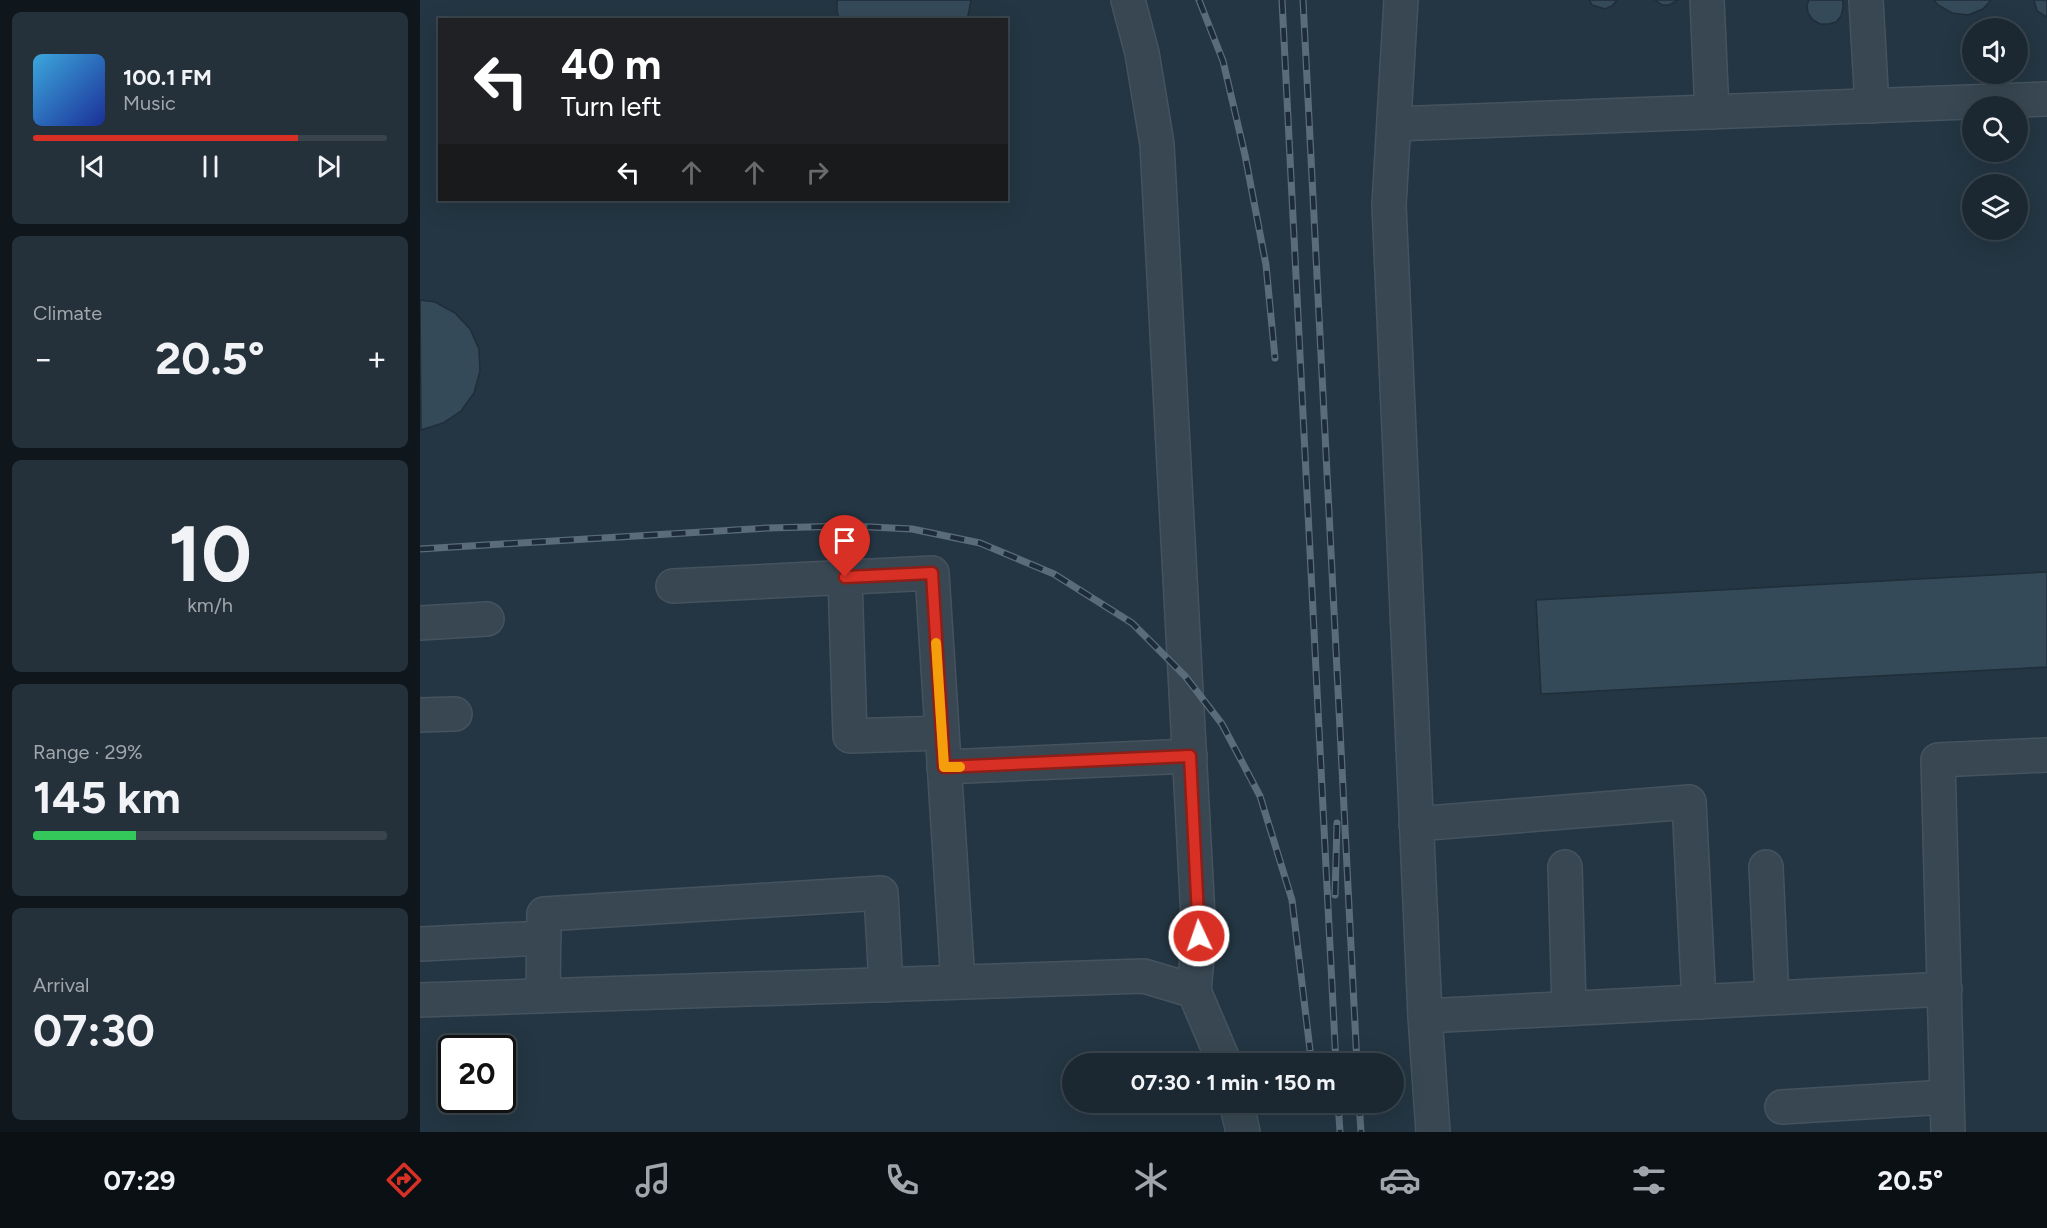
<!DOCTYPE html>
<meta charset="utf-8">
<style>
:root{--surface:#1b2832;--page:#24303a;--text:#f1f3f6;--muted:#a0a6ac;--line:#39444d;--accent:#d93025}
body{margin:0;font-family:Figtree,sans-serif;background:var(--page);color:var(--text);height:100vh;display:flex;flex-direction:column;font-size:22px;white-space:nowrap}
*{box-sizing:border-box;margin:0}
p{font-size:20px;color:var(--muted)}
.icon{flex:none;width:33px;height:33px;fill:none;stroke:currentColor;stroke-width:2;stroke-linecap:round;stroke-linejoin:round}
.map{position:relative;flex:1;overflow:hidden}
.details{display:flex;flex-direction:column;gap:12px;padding:12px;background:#0f161c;width:420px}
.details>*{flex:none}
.guide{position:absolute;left:18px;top:18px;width:570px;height:183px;border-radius:0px;box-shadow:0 6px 24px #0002,0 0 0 2px var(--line);background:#202124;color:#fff;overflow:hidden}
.controls{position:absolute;left:1542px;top:18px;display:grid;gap:12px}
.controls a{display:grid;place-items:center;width:66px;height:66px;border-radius:50%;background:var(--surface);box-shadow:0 6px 24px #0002,0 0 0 2px var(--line);font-size:30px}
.speed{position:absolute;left:18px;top:1035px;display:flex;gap:12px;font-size:30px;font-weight:700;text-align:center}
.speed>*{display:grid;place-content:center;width:78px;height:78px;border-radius:50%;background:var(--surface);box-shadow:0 6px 24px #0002,0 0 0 2px var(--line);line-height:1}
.speed .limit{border:3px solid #111;border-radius:9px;background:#fff;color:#111}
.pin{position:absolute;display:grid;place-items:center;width:51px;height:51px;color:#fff;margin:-62px -26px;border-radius:50% 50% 50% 0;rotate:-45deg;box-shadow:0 0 6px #0007}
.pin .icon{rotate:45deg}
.me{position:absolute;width:66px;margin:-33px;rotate:357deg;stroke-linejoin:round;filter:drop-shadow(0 0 4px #0008)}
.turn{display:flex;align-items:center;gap:21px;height:126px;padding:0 24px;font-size:27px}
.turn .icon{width:78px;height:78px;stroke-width:2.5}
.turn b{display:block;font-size:42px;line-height:51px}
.lanes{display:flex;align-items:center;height:57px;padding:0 24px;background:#0003;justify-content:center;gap:30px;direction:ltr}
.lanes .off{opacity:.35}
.big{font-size:45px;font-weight:700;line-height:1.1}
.details .widget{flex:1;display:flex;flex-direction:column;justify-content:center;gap:9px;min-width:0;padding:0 21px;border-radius:9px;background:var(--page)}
.details .dial{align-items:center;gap:0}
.dial b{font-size:78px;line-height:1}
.song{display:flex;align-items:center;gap:18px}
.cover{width:72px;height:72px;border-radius:9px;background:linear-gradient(135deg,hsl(200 70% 55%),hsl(230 70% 35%))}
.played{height:6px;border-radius:3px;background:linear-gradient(90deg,var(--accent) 75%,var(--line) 75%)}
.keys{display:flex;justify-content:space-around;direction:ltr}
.heat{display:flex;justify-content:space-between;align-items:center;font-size:33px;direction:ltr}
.charge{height:9px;border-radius:4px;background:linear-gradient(90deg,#34c759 29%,var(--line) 0)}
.trip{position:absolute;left:642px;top:1053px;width:342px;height:60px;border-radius:30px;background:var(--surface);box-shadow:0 6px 24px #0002,0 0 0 2px var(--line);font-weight:700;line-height:60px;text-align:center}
.dock{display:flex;height:96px;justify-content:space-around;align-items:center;background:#0b1014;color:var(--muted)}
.dock .icon{width:42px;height:42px}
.dock .on{color:var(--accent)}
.dock b{font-size:27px;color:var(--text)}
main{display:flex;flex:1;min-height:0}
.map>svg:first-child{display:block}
</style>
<main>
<section class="details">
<div class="widget">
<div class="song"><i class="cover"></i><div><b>100.1 FM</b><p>Music</p></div></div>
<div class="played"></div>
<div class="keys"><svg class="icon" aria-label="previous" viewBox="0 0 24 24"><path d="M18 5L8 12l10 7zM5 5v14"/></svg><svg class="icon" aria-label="pause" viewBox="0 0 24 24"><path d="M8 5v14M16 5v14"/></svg><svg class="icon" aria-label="next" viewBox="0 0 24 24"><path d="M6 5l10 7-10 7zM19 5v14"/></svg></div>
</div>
<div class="widget"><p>Climate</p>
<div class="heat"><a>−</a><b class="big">20.5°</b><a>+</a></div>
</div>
<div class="widget dial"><b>10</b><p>km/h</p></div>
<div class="widget"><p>Range · 29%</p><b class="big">145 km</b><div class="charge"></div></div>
<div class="widget"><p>Arrival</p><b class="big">07:30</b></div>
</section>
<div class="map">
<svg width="1627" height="1132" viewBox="0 0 1627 1132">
<rect width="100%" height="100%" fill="#243643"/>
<g fill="#354a59" stroke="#1f2e39" stroke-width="1.5">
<polygon points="417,0 551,0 551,1 547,20 420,20 417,12"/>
<polygon points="1169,0 1197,0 1192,6 1185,9 1172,5"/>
<polygon points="1235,0 1258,0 1249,5 1242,5"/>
<polygon points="1389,0 1423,0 1423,8 1421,16 1416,22 1408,24 1400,24 1393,20 1388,13 1387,5"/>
<polygon points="1514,0 1571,0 1563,9 1548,15 1532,13 1518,5"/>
<polygon points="1614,0 1627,0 1627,17 1617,11"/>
<polygon points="0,300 15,302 35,313 50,329 59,349 60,371 54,393 41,411 23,423 1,430"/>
<polygon points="1627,572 1627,667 1121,694 1116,600"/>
</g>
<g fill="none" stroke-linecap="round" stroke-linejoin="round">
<defs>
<g id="minor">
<polyline points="708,0 722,53 737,144 779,936 774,991 805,1064"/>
<polyline points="981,0 969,205 1005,1016 1013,1132"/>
<polyline points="1287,0 1292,112"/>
<polyline points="1446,0 1452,106"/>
<polyline points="974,124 1627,99"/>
<polyline points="425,577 430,736 522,733"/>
<polyline points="253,586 512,573 538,982"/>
<polyline points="0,623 67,619"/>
<polyline points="0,715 35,714"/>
<polyline points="524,767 770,756"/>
<polyline points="996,824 1269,802 1279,1002"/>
<polyline points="1145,867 1149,1008"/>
<polyline points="1346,867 1352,998"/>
<polyline points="0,944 124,938"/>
<polyline points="123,995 124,914 461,893 466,985"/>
<polyline points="0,1000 724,976 774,991"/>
<polyline points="1005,1016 1525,989"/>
<polyline points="816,1102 823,1132"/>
<polyline points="1362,1107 1527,1097"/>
<polyline points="1528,1132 1518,760 1627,755"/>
</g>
</defs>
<use href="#minor" stroke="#45535e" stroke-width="36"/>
<use href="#minor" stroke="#384752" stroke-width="33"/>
<defs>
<g id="rail">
<polyline points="779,0 803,61 825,155 846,265 855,358"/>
<polyline points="862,0 916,1064"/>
<polyline points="883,0 937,1064"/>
<polyline points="0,549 347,528 430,526 492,529 560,543 634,574 712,623 765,676 802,724 840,796 872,900 890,1050"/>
<polyline points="915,895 917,823"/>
<polyline points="918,1102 920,1132"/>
<polyline points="939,1102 941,1132"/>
</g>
</defs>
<use href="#rail" stroke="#5a6c7a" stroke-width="7"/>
<use href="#rail" stroke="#1d2c38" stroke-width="4.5" stroke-dasharray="14" stroke-linecap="butt"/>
</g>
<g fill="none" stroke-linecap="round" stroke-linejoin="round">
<defs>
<polyline id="route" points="425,577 512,573 524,767 770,756 779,936"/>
</defs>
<use href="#route" stroke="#8d1f18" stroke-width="15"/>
<use href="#route" stroke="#d93025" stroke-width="10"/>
<polyline stroke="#f59e0b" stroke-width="10" points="516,643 524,767 540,767"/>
</g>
</svg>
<div class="controls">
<a><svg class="icon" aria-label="sound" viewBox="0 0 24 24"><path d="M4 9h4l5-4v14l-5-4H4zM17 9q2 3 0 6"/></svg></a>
<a><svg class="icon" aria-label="search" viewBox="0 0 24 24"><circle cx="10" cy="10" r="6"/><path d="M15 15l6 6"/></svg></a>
<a><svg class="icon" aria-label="layers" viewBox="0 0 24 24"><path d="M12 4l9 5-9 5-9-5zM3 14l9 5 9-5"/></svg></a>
</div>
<div class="speed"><div class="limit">20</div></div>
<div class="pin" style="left:425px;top:577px;background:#d93025"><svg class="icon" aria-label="arrive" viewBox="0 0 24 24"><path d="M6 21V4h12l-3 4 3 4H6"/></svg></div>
<svg class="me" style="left:779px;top:936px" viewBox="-20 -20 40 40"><circle r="17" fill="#d93025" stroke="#fff" stroke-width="3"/><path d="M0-11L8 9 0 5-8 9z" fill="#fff"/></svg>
<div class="trip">07:30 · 1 min · 150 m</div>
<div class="guide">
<div class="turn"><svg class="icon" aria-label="left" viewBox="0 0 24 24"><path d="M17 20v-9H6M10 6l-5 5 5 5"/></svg><div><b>40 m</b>Turn left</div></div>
<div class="lanes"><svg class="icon" aria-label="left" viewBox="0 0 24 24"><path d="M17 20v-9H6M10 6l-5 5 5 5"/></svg><svg class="icon off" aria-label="ahead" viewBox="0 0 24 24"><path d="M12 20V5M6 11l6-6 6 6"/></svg><svg class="icon off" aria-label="ahead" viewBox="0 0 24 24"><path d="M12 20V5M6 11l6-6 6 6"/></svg><svg class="icon off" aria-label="right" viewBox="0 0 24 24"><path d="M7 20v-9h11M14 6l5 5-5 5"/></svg></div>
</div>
</div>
</main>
<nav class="dock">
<b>07:29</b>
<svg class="icon on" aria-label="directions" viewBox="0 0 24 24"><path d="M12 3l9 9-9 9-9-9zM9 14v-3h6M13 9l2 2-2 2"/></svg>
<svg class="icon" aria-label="music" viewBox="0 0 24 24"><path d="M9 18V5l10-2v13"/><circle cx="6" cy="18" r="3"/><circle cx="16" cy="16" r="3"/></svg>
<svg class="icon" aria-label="phone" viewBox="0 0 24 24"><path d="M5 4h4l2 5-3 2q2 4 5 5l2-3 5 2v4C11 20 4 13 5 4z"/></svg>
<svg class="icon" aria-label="climate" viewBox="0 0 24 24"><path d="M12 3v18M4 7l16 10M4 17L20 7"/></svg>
<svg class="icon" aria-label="car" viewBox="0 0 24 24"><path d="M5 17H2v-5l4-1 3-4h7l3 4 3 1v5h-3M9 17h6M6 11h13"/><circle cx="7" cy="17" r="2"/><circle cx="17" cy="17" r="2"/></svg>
<svg class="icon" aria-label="filters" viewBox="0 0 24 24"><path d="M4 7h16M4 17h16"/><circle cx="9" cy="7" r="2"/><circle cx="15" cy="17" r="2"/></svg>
<b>20.5°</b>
</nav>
